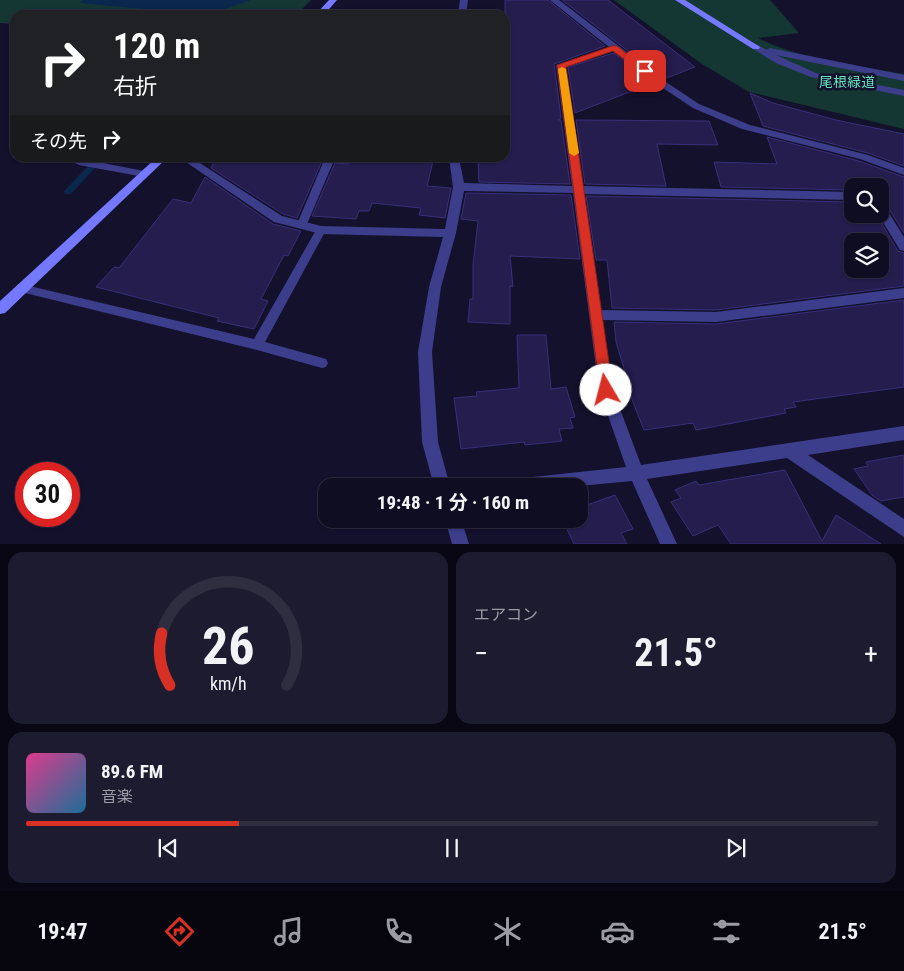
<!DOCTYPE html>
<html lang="ja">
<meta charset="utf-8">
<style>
:root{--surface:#0f0d22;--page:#1d1b2f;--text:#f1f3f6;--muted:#9b9ca5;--line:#2f2d40;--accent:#d93025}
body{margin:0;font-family:"Roboto Condensed","Noto Sans JP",sans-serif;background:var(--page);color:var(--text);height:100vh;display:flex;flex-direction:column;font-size:19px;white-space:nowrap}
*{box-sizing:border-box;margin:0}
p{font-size:16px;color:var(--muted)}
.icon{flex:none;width:28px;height:28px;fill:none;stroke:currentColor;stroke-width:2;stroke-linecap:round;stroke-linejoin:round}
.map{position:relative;height:544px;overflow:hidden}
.drawer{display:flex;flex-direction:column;gap:8px;padding:8px;background:#080713;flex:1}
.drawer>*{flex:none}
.hud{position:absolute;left:10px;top:10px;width:500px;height:152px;border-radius:15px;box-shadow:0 1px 4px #0004,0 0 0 1px var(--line);background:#202124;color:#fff;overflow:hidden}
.buttons{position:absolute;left:844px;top:178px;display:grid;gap:10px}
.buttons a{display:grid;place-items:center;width:45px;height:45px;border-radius:10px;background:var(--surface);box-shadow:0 1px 4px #0004,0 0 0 1px var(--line);font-size:25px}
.speed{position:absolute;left:15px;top:462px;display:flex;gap:10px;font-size:25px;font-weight:700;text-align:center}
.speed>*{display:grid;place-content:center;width:65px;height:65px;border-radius:50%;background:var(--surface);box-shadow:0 1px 4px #0004,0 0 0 1px var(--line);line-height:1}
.speed .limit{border:8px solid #d22;background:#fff;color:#111}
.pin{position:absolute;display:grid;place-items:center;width:42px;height:42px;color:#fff;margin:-21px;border-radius:10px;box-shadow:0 2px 8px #0006}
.me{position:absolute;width:55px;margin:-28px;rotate:352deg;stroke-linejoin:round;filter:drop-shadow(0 0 4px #0008)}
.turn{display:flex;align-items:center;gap:18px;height:105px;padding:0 20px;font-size:22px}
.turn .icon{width:65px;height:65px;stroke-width:2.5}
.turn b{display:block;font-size:35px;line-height:42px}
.then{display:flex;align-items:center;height:48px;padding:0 20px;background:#0003;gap:10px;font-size:19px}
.big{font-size:38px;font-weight:700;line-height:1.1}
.drawer .card{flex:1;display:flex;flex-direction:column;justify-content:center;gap:8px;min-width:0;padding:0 18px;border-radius:15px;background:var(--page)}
.drawer .dial{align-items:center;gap:0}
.dial svg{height:130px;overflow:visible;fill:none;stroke:var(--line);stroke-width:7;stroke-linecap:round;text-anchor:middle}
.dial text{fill:var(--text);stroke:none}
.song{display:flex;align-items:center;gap:15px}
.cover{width:60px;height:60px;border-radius:8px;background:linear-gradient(135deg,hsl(330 70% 55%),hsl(200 70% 35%))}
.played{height:5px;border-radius:2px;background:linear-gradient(90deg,var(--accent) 25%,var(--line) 25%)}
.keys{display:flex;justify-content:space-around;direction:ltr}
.heat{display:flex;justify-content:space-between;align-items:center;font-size:28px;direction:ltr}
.drawer .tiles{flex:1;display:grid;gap:8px;grid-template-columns:1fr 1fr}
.card:last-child{grid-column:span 2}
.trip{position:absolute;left:318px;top:478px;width:270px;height:50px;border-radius:15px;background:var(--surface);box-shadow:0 1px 4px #0004,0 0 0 1px var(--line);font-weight:700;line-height:50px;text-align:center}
.dock{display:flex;height:80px;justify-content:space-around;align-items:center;background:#06050e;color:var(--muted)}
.dock .icon{width:35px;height:35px}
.dock .active{color:var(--accent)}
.dock b{font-size:22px;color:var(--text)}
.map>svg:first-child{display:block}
</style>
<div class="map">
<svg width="904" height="544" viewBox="0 0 904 544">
<rect width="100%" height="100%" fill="#14112d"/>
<g fill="#143733">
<polygon points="0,0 311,0 301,10 286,15 15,15 15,24 0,23"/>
<path d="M614,0H770L799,33L758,38C803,60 855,65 904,74V129L749,92L702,64Z"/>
</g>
<polygon fill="#0a274d" points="83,0 251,0 208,15 79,3"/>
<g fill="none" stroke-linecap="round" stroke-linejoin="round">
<polygon fill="#0a274d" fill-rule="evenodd" points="96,158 104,158 71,194 65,194 64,192 65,190"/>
</g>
<g fill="#241d4e" stroke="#392f7a" fill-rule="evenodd">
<polygon points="505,0 548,0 605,46 554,64 561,118 558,120 561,120 570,184 479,182 478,158 505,158"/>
<polygon points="562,0 608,0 695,67 664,79"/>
<polygon points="614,53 653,83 575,113 568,67"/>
<polygon points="750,93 773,103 836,120 904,134 904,166 868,153 763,126"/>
<polygon points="576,120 709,121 718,145 657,144 666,186 585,184"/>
<polygon points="767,137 859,161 904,177 904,233 886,204 880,202 880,186 852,186 852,190 721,187 714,162 777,164"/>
<polygon points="216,158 279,158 322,161 297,218 283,214 211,168"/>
<polygon points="350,158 390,158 433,161 427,186 451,188 445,218 419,215 421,208 372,203 369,211 359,211 356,219 312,216 335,163 348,164"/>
<polygon points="205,177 273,224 301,231 288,256 284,255 261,299 268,301 254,329 217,321 219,318 96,287 114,267 119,268 173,199 191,203"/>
<polygon points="466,193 571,195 580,259 510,256 513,287 510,286 510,324 468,322 470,299 473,299 473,265 478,221 461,219"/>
<path d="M586,196L852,202V214H876L898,251L904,253V286L716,310L612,308L607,260H596ZM852,241H880V269H852Z"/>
<polygon points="904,300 904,387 793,402 796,407 784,409 786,413 696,430 693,423 644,430 629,392 631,392 616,342 614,322 716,324"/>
<polygon points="517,335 546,335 551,389 566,387 575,417 570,418 573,428 559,429 562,441 525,445 524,442 461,449 454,398 477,396 476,392 519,388"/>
<polygon points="904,455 904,497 881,501 872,495 854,469 868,466 866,462"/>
<polygon points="785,470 822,541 836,515 881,544 731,544 718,525 693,536 671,502 681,498 675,490 696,481 699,485"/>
<polygon points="615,495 633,529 621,533 627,544 574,544 562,519 579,519 579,508"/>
</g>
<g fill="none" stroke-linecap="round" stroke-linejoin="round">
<g fill="#3c3e8c" fill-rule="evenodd">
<polygon points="68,158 78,158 144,171 149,174 144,177 79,165 69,160"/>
<polygon points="325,158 335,158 307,224 302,228 298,227 297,224"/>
<polygon points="321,226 326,230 265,342 326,359 328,363 326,367 322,368 257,350 21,292 17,291 15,288 17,285 21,284 254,339 316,230"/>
</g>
<g fill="#3c3e8c" fill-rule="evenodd">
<polygon points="460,0 468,0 466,15 458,15"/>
<polygon points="550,0 559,0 663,80 699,104 750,125 868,155 904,168 904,175 860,159 742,129 693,108 657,84 614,51 566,66 583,186 852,192 852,200 584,194 601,310 716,312 904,288 904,298 716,322 602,320 613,390 641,465 904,426 904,440 808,455 904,519 904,537 787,458 647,479 677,544 660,544 632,481 579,486 506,486 508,481 514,479 626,467 599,390 573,193 464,191 456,233 441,287 432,352 438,442 450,486 434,486 422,442 418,352 429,287 443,237 321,234 274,222 180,158 192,158 282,216 321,226 445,229 453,187 449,158 459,158 464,183 572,186 556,65 609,47"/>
<polygon points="756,44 767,50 770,48 904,75 904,81 776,55 816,73 904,90 904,96 811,77 778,64 753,49 752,47"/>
<polygon points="880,204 884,205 904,237 904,251 900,250 878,214 880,214"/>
<polygon points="445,519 461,519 469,544 452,544"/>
</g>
<g fill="#7479ff" fill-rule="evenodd">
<polygon points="329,0 337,0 324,15 315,15"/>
<polygon points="675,0 685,0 760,47 759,49 753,49"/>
<polygon points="156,158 167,158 5,313 0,314 0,301"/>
</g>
</g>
<polygon fill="#d93025" stroke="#8d1f18" points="612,46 617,46 649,71 642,73 613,51 566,67 613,390 611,394 606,395 601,394 600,390 557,65"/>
<polygon fill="#f59e0b" points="562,67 566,69 579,153 574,156 569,153 558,69"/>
<g text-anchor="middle" stroke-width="5" stroke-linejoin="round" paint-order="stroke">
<g font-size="14" fill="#65e3bb" stroke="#14112d">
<text x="847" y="87">尾根緑道</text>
</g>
</g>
</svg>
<div class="buttons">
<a><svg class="icon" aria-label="search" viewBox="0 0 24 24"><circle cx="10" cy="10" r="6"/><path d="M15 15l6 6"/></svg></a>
<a><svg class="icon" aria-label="layers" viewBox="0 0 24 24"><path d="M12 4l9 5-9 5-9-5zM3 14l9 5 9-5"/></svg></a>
</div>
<div class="speed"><div class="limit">30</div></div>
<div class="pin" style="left:645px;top:71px;background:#d93025"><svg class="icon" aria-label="arrive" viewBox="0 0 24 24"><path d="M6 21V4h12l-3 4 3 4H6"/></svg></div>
<svg class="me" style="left:606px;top:390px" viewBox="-20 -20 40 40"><circle r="19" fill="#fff"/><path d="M0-13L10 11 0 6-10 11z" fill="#d93025"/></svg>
<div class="trip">19:48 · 1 分 · 160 m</div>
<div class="hud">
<div class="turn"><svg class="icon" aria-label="right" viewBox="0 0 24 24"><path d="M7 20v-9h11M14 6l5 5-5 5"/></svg><div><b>120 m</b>右折</div></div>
<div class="then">その先<svg class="icon" aria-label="right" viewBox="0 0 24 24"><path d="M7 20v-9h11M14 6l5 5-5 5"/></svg></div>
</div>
</div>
<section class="drawer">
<div class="tiles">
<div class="card dial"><svg viewBox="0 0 100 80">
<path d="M14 69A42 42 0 1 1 86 69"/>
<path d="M14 69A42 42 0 0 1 9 37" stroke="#d93025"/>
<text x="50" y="56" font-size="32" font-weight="700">26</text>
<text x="50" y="72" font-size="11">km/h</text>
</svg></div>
<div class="card"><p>エアコン</p>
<div class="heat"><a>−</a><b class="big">21.5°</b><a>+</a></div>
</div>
<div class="card">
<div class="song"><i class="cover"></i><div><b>89.6 FM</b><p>音楽</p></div></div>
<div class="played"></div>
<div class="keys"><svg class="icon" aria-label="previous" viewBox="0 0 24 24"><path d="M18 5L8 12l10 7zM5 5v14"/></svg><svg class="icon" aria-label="pause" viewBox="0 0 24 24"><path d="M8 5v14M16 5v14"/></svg><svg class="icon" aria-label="next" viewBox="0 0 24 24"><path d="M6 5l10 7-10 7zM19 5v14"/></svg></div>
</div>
</div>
</section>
<nav class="dock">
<b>19:47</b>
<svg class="icon active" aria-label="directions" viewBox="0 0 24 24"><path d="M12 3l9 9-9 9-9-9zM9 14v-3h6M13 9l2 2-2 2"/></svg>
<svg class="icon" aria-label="music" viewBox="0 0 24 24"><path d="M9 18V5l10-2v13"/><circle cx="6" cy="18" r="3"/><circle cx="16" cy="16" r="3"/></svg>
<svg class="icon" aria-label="phone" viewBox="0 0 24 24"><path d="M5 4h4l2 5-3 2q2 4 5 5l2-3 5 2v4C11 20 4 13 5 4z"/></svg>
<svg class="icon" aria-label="climate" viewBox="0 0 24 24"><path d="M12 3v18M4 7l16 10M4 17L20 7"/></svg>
<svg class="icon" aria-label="car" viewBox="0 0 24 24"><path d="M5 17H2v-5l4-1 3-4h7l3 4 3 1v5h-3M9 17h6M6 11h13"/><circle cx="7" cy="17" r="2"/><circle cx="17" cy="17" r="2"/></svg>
<svg class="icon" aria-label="filters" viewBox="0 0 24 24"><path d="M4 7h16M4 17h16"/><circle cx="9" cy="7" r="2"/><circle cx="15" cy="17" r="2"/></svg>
<b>21.5°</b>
</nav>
